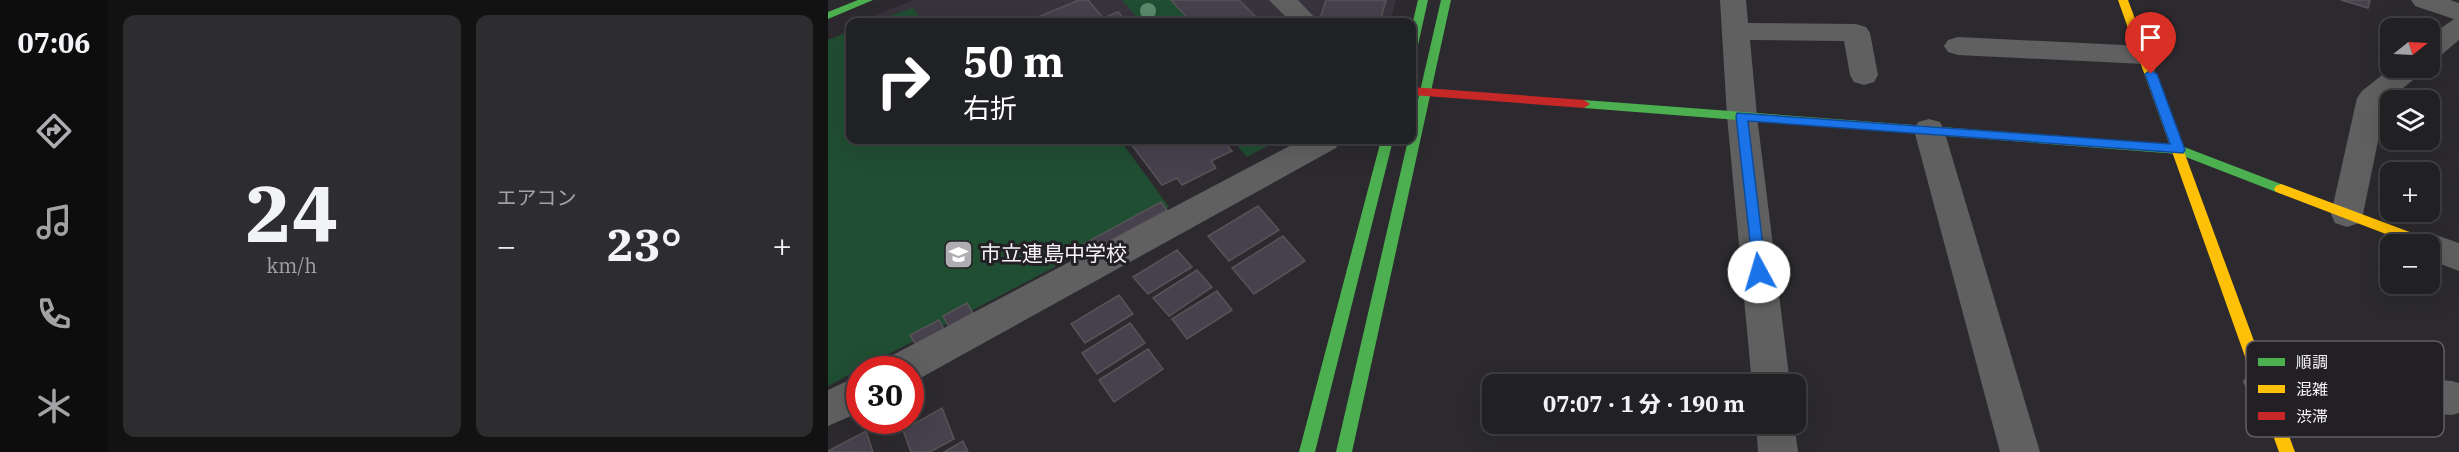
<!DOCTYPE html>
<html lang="ja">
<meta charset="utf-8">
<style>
:root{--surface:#212022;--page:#2d2d2f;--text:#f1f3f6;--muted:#a2a3a5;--line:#3e3e40;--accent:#afadb1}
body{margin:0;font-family:"IBM Plex Serif","Noto Sans JP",serif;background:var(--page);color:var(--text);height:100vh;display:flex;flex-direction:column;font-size:22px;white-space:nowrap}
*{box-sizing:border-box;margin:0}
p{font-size:20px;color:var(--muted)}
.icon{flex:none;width:33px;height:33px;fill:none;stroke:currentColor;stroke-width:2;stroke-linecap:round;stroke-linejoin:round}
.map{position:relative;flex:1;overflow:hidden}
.side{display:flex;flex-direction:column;gap:15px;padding:15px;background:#121213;width:720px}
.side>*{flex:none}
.top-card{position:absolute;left:18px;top:18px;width:570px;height:126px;border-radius:12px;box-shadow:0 6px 24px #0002,0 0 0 2px var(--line);background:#202124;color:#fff;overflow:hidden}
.needle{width:39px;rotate:72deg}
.buttons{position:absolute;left:1552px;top:18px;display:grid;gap:12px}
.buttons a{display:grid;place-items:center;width:60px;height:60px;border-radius:12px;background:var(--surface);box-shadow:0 6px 24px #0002,0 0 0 2px var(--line);font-size:30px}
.speed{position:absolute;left:18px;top:356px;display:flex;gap:12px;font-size:30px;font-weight:700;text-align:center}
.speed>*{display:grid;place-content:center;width:78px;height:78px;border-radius:50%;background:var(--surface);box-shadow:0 6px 24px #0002,0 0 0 2px var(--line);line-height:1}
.speed .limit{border:9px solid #d22;background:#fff;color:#111}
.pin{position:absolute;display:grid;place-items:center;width:51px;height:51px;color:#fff;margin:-62px -26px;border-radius:50% 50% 50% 0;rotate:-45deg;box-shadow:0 0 6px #0007}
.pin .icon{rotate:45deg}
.me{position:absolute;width:66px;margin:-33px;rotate:354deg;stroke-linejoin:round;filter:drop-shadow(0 0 4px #0008)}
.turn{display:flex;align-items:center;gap:21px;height:126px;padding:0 18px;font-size:27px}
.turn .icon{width:78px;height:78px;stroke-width:2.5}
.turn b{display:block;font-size:42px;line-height:51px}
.big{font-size:45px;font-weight:800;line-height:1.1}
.side .widget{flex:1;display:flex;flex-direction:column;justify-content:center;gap:9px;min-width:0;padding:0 21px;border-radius:12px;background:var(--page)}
.side .dial{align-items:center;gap:0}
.dial b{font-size:78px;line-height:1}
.heat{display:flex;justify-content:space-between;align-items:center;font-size:33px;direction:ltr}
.side .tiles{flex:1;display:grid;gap:15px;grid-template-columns:repeat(2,1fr)}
.trip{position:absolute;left:654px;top:374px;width:324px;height:60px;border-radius:12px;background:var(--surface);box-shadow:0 6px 24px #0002,0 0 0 2px var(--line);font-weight:800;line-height:60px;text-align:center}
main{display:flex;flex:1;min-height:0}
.dock{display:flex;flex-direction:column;width:108px;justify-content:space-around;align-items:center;background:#0d0d0e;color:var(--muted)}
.dock .icon{width:42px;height:42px}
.dock .selected{color:var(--accent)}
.dock b{font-size:27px;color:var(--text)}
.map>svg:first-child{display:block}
</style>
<main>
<nav class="dock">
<b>07:06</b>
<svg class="icon selected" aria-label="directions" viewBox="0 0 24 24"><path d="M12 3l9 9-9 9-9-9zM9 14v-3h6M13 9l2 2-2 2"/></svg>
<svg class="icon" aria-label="music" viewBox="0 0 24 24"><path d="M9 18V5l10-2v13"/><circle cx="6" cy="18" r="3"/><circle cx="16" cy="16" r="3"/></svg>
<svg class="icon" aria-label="phone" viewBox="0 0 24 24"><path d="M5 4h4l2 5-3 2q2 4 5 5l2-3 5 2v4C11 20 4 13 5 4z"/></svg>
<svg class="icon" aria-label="climate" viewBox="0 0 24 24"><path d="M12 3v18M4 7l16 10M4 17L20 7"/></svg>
</nav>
<section class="side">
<div class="tiles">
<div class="widget dial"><b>24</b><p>km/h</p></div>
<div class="widget"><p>エアコン</p>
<div class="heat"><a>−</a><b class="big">23°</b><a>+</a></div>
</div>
</div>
</section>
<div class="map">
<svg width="1631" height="452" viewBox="0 0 1631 452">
<rect width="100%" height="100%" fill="#2c2a2e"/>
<polygon fill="#38333c" points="85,0 568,0 562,22 31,22"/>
<g fill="#204e32">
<polygon points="294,0 345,0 365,22 313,22"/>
<polygon points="85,8 95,22 44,22"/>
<polygon points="22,31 22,140 292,140 341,207 0,386 0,40"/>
<polygon points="404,140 451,140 419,157"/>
</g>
<g fill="#47414d" stroke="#565457" stroke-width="1.5">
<polygon points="251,0 260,0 275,18 290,12 299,22 214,22 210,17"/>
<polygon points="343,0 411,0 433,22 363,22"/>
<polygon points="498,0 558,0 552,22 491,22"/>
<polygon points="1513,0 1542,0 1540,8"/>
<polygon points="300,140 394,140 404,151 383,161 388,168 354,185 349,178 334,185"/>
<polygon points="333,202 339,210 256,255 250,247"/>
<polygon points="430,206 451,230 401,261 380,236"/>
<polygon points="455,236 477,261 426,294 404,268"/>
<polygon points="349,250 364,267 320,294 305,277"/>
<polygon points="369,270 384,287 341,316 325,298"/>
<polygon points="389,291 404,310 359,339 344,319"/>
<polygon points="291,295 305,314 257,343 243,324"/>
<polygon points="139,303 145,313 121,327 115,316"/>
<polygon points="111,320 116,329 88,345 82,335"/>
<polygon points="302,323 317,343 269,374 254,353"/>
<polygon points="320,349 335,369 286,402 271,380"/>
<polygon points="114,408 126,439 102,452 83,452 75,430"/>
<polygon points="38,431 45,452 0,452 0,451"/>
<polygon points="135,441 140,452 116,452"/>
</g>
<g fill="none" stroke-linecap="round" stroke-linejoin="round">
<g fill="#606061" fill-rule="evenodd">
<polygon points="441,0 470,0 491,22 463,22"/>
<polygon points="892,0 918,0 920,23 1028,24 1038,27 1042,33 1050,75 1046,82 1036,85 1026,82 1022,75 1016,41 922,40 929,116 962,384 924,384 899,116"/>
<polygon points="1583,0 1622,0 1631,3 1631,40 1612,56 1602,59 1602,36 1626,19 1587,6"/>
<polygon points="1130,37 1316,46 1326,49 1330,55 1326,61 1316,64 1130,55 1120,52 1116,46 1120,40"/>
<polygon points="1563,68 1595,68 1591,75 1558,102 1535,214 1531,223 1519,227 1507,223 1503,214 1529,98 1534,91"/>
<polygon points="1101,119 1112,122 1116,130 1212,452 1172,452 1086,130 1090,122"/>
<polygon points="473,140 512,140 508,148 87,381 82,382 82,369 55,369 61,357"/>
<polygon points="1602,233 1631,243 1631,271 1602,260 1602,244 1586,244 1590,237"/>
<polygon points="1434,365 1624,381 1631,383 1631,413 1624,415 1434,399 1421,394 1415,382 1421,370"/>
<polygon points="32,375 32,412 0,426 0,390"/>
<polygon points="928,423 966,423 970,452 930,452"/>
</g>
<g fill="#4caf50" fill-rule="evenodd">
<polygon points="30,0 45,0 0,19 0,12"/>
<polygon points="590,0 600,0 590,45 584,49 584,25"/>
<polygon points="613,0 623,0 524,452 508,452 580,140 584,140 584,126"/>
<polygon points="756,100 1351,145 1458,186 1460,189 1458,192 1448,192 1350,154 756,108 750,104"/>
<polygon points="553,140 565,140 487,452 471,452"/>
</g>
<g fill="#ffc107" fill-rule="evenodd">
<polygon points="1290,0 1300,0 1467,452 1451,452"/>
<polygon points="1453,184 1603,240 1605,244 1602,248 1602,244 1584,244 1448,192 1446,189 1448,186"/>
</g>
<polygon fill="#c62828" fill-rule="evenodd" points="584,87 756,100 762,104 756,108 584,95"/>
</g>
<circle fill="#5b896c" cx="320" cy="11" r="8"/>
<polygon fill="#1a73e8" stroke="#114b97" stroke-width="1.5" points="1323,70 1329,74 1357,150 1355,153 920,121 938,272 936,276 926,276 908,116 909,113 1342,144 1317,74"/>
<defs>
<symbol id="school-square" viewBox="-11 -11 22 22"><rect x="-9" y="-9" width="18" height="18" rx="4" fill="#afadb1" stroke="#222025"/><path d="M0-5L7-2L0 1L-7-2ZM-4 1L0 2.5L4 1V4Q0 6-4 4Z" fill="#fff"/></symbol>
</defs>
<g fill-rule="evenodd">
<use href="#school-square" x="114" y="238" width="33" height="33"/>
</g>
<g text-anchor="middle" stroke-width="6" stroke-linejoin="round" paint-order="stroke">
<g font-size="21" fill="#f5f3f7" stroke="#222025" text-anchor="start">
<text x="152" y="261">市立連島中学校</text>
</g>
</g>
<rect x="1418" y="341" width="198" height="96" rx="9" fill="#222025" stroke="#615f64" stroke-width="1.5"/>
<rect x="1430" y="358" width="27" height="8" fill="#4caf50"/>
<rect x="1430" y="385" width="27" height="8" fill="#ffc107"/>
<rect x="1430" y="412" width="27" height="8" fill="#c62828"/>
<g font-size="16" fill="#f5f3f7">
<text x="1468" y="368">順調</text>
<text x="1468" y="395">混雑</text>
<text x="1468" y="422">渋滞</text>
</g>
</svg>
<div class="buttons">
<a><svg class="needle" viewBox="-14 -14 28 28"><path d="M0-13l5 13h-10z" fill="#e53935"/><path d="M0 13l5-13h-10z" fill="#a2a3a5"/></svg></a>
<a><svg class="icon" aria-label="layers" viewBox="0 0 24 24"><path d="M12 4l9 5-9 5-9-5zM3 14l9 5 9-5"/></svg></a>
<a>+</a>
<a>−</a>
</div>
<div class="speed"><div class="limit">30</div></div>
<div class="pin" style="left:1323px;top:74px;background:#d93025"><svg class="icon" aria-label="arrive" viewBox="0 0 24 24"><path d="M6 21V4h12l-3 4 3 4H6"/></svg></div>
<svg class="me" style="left:931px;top:272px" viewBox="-20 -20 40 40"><circle r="19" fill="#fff"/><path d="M0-13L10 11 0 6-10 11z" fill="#1a73e8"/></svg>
<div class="trip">07:07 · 1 分 · 190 m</div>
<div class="top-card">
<div class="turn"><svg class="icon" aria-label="right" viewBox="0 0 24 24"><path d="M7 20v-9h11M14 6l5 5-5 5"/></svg><div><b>50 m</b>右折</div></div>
</div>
</div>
</main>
